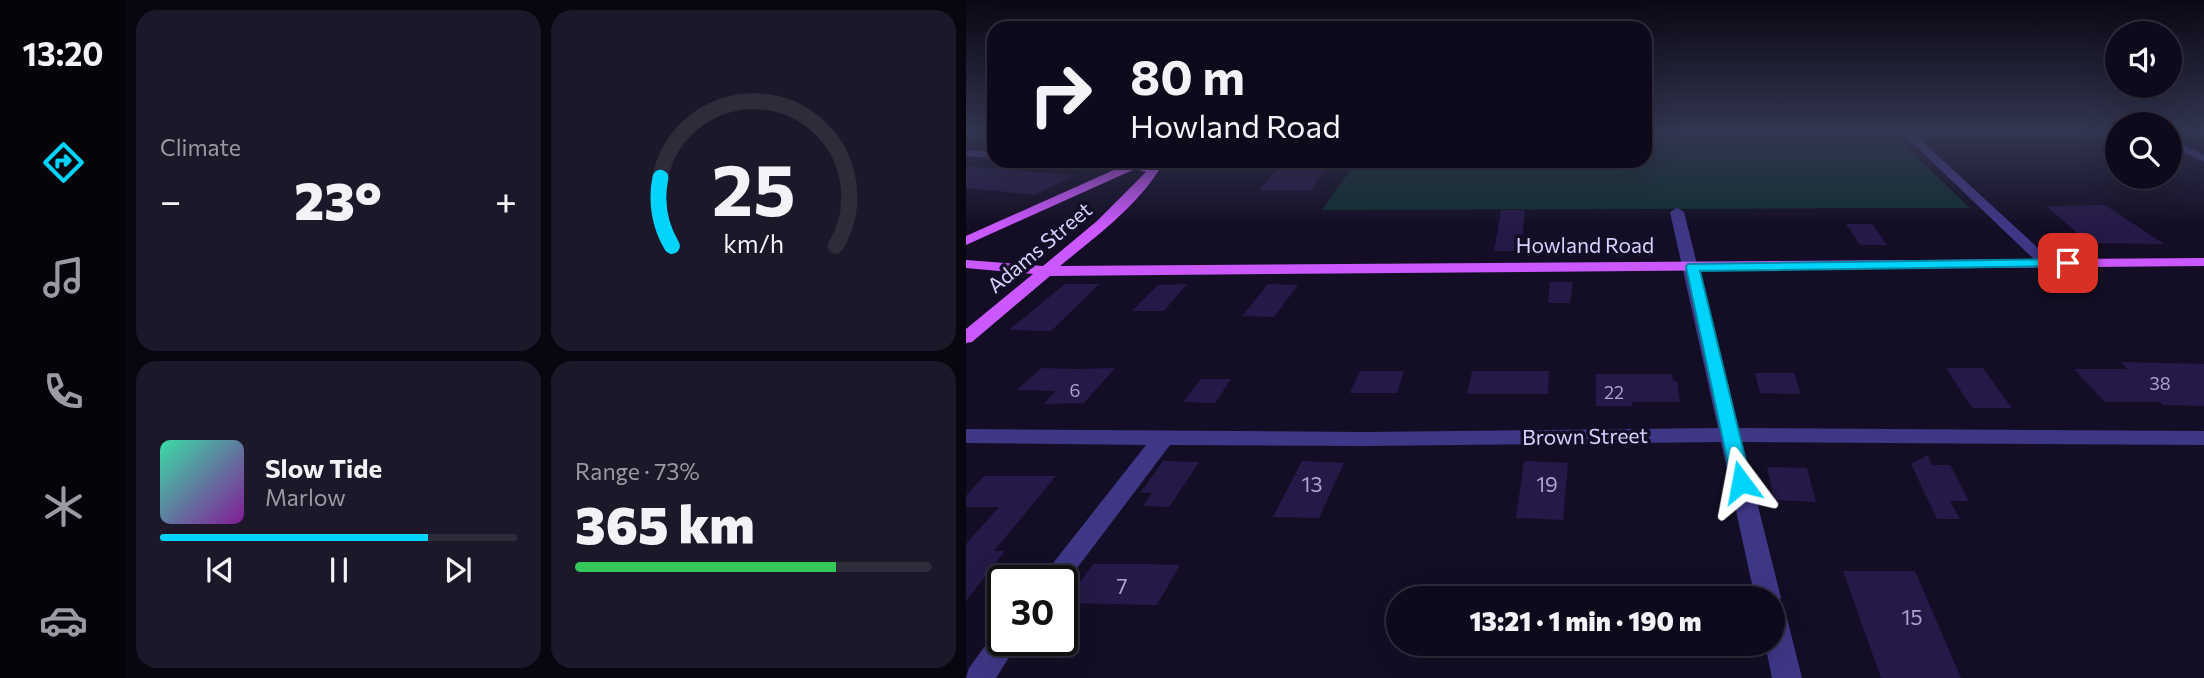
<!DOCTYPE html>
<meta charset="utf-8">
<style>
:root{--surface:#0e0a1c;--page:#1c1829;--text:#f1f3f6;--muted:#9b9aa3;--line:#2e2b3b;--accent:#00d4fc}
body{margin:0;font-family:Commissioner,sans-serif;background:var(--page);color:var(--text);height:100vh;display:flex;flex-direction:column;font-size:26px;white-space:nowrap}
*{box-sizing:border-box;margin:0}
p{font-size:23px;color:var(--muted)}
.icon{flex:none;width:38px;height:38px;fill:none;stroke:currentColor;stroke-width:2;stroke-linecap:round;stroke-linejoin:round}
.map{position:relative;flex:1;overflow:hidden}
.panel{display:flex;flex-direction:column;gap:10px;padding:10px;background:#08060f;width:840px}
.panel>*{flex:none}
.banner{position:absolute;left:21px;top:21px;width:665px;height:147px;border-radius:21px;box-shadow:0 7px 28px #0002,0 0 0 2px var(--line);background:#0e0a1c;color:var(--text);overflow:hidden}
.fabs{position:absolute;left:1139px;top:21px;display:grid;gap:14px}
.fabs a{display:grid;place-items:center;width:77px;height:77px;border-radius:50%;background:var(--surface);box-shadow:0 7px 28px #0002,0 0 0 2px var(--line);font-size:35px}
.speed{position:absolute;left:21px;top:565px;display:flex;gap:14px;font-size:35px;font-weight:700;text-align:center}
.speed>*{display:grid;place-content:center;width:91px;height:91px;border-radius:50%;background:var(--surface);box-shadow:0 7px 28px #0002,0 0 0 2px var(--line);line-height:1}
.speed .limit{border:4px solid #111;border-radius:10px;background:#fff;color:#111}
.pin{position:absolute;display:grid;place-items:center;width:60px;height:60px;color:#fff;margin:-30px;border-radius:14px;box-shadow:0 4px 10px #0006}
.me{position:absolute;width:77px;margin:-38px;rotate:347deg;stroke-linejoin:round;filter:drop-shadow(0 0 5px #0008)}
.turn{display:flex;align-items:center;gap:24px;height:147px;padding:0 28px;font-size:32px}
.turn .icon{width:91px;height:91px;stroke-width:2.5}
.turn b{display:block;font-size:49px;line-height:60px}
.big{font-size:52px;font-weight:800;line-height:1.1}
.panel .card{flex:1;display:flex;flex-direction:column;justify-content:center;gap:10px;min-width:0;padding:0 24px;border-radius:21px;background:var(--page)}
.panel .dial{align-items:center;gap:0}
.dial svg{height:182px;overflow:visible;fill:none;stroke:var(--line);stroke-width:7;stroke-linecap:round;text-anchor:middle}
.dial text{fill:var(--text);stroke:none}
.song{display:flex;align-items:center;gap:21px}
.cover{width:84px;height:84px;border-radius:10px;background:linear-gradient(135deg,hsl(160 70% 55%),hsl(290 70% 35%))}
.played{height:7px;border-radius:4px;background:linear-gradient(90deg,var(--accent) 75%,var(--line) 75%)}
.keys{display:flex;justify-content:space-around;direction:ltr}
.heat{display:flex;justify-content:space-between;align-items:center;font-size:38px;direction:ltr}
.charge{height:10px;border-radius:5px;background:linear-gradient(90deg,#34c759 73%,var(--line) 0)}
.panel .tiles{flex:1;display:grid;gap:10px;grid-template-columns:repeat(2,1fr)}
.trip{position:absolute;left:420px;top:586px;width:399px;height:70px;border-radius:35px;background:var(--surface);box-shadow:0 7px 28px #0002,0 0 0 2px var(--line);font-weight:800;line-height:70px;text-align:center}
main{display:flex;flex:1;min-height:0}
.tab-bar{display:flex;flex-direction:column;width:126px;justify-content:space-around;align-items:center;background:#06040b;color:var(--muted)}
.tab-bar .icon{width:49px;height:49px}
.tab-bar .current{color:var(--accent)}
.tab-bar b{font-size:32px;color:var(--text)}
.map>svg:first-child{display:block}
</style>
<main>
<nav class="tab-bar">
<b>13:20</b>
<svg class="icon current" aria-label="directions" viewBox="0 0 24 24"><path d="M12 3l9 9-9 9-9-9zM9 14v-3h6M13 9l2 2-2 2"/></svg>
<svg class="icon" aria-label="music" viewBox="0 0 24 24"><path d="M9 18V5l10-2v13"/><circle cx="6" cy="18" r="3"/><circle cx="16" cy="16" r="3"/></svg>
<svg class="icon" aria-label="phone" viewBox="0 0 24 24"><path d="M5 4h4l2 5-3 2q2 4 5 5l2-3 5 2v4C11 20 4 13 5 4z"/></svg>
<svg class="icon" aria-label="climate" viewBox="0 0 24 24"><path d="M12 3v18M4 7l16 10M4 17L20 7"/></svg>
<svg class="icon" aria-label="car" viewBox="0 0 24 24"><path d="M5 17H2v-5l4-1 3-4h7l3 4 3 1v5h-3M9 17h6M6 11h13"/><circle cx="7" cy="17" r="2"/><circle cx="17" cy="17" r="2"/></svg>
</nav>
<section class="panel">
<div class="tiles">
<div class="card"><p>Climate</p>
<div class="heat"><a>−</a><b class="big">23°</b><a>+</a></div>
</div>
<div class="card dial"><svg viewBox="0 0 100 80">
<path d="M14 69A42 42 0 1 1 86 69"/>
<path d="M14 69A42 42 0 0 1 9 39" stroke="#00d4fc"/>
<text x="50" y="56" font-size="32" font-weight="700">25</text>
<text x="50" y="72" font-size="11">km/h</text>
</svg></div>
<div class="card">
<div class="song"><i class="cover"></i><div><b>Slow Tide</b><p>Marlow</p></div></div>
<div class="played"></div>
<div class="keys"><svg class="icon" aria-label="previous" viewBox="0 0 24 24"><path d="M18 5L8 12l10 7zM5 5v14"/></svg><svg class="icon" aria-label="pause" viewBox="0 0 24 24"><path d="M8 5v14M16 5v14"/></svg><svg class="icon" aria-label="next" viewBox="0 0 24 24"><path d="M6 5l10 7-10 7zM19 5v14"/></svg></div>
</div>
<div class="card"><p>Range · 73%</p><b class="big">365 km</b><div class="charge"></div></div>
</div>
</section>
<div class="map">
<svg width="1238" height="678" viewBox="0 0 1238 678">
<rect width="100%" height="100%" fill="#130e25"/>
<polygon fill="#102e2f" points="679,132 925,132 1004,208 356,210 391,161 679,161"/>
<g fill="#251947">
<polygon points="318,161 366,161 344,191 293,190"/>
<polygon points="0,166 109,175 69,195 0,188"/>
<polygon points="1139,205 1198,244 1123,243 1080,206"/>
<polygon points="535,210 559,210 555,251 528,251"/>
<polygon points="880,224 906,224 921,245 894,245"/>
<polygon points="584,282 607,282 604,303 582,303"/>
<polygon points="99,284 133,284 85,331 43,330"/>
<polygon points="221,284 198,311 166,311 192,285"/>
<polygon points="302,284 332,285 308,317 276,316"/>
<polygon points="1155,362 1238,364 1238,406 1197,405 1194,402 1139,402 1108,369 1161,369"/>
<polygon points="76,368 111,369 149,368 118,403 78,404 89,391 51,390"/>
<polygon points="980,368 1017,368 1046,408 1006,408"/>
<polygon points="394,371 438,371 431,393 384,393"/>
<polygon points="506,371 583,371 582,394 501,394"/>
<polygon points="789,373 828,373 835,394 794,393"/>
<polygon points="630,374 706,374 707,381 711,381 714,402 666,402 667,406 630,406"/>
<polygon points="235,379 265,379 249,403 217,402"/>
<polygon points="962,455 966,465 984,465 1003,501 984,501 994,519 971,519 945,464"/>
<polygon points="197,461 233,462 203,507 177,506 186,493 174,493"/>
<polygon points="336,461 378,463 353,518 307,517"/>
<polygon points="558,461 602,463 597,520 550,518"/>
<polygon points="801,467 841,468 850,502 808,500"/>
<polygon points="18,476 90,476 28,551 39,551 0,601 0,544 33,507 0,507 0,496"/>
<polygon points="127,564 181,564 214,565 191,605 99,603"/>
<polygon points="877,571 949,571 995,678 915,678"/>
</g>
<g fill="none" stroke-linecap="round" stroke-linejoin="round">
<g fill="#3e3786" fill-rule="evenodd">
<polygon points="935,132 946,132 1085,260 1087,263 1085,266 1075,266"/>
<polygon points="1204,138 1238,155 1238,162 1204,145"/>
<polygon points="0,150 28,152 28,158 0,156"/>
<polygon points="101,161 160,161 175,165 169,168 107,164"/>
<polygon points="711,208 718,212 772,428 1238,431 1238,445 776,442 815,598 810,607 817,609 821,618 836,678 806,678 799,644 807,644 807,598 789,598 755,442 398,446 204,445 96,588 96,581 73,581 180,445 0,443 0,429 398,432 752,428 704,212"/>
<polygon points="37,628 37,640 54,640 30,678 0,678 3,668 30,631"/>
</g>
<path fill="#cb58ff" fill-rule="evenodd" d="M168,161H183L179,164L193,170C169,208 128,238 94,266L1238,258V266L84,276L6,342L0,343V329L67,274L0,268V260L77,266L131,221L180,172L169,169L0,245V236Z"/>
</g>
<linearGradient id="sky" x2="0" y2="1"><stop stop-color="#0a0814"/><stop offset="0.58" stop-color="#333651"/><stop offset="1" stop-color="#333651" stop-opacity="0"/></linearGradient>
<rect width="1238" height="227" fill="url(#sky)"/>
<polygon fill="#00d4fc" stroke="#008aa4" stroke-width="2" points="1102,259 1107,261 1107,266 734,271 785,482 782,487 775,489 767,487 720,267 722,264"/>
<g text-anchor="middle" stroke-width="7" stroke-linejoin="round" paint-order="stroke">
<g font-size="18" fill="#aca3d1">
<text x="1194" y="390">38</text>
<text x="109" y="397">6</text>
<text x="648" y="399">22</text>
</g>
<g font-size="21" fill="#d9d1ff" stroke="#130e25">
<text x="619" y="253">Howland Road</text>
<text transform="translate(74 248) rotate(-40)" y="7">Adams Street</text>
<text transform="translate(619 437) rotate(-1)" y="7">Brown Street</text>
</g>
<g font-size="21" fill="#aca3d1">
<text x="346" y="492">13</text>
<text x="581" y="492">19</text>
<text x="156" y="594">7</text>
<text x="946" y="625">15</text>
</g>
</g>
</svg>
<div class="fabs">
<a><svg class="icon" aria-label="sound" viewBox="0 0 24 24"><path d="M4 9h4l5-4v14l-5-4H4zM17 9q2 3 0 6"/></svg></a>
<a><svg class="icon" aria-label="search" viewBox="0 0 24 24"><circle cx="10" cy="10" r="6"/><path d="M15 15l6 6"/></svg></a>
</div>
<div class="speed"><div class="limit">30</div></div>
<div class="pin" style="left:1102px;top:263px;background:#d93025"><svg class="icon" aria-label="arrive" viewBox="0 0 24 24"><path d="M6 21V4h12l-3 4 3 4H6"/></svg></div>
<svg class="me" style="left:775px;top:482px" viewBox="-20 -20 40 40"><path d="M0-17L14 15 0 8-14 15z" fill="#00d4fc" stroke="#fff" stroke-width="4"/></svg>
<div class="trip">13:21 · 1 min · 190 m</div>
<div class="banner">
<div class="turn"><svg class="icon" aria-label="right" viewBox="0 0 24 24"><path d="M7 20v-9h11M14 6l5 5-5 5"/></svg><div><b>80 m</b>Howland Road</div></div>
</div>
</div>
</main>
